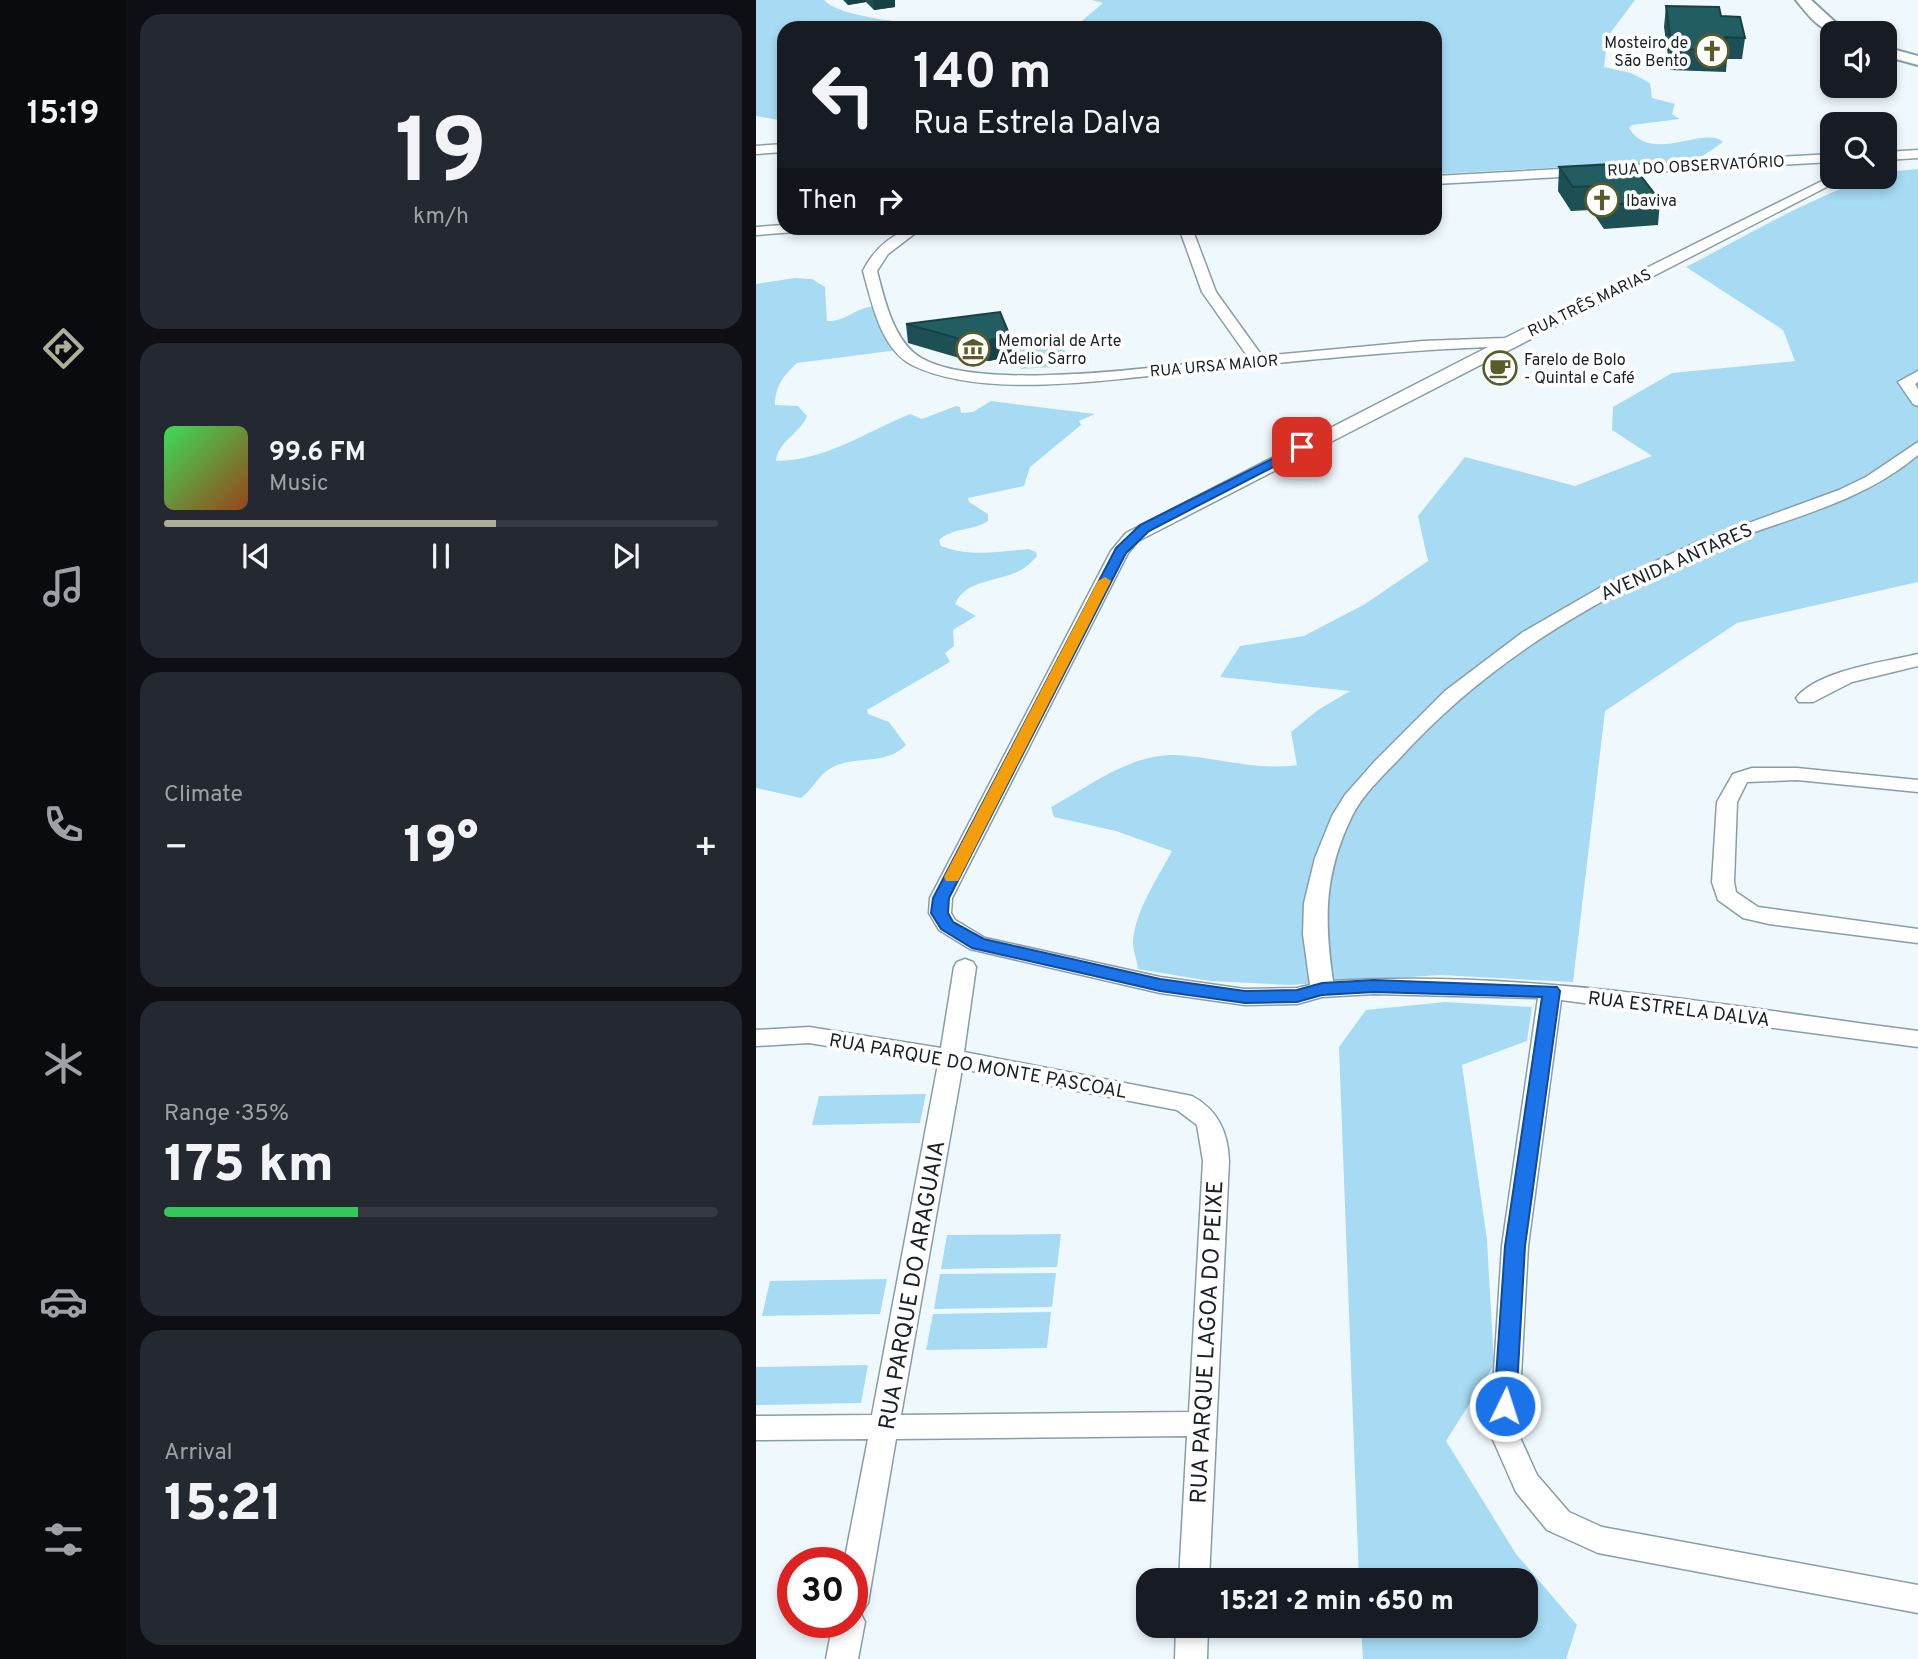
<!DOCTYPE html>
<meta charset="utf-8">
<style>
:root{--surface:#171b24;--page:#242831;--text:#f1f3f6;--muted:#9ea1a6;--line:#363941;--accent:#adaf9a}
body{margin:0;font-family:Overpass,sans-serif;background:var(--page);color:var(--text);height:100vh;display:flex;flex-direction:column;font-size:26px;white-space:nowrap}
*{box-sizing:border-box;margin:0}
p{font-size:23px;color:var(--muted)}
.icon{flex:none;width:38px;height:38px;fill:none;stroke:currentColor;stroke-width:2;stroke-linecap:round;stroke-linejoin:round}
.map{position:relative;flex:1;overflow:hidden}
.side{display:flex;flex-direction:column;gap:14px;padding:14px;background:#0d0f14;width:630px}
.side>*{flex:none}
.banner{position:absolute;left:21px;top:21px;width:665px;height:214px;border-radius:21px;box-shadow:0 4px 10px #0003;background:#171b24;color:var(--text);overflow:hidden}
.tools{position:absolute;left:1064px;top:21px;display:grid;gap:14px}
.tools a{display:grid;place-items:center;width:77px;height:77px;border-radius:14px;background:var(--surface);box-shadow:0 4px 10px #0003;font-size:35px}
.speed{position:absolute;left:21px;top:1547px;display:flex;gap:14px;font-size:35px;font-weight:700;text-align:center}
.speed>*{display:grid;place-content:center;width:91px;height:91px;border-radius:50%;background:var(--surface);box-shadow:0 4px 10px #0003;line-height:1}
.speed .limit{border:10px solid #d22;background:#fff;color:#111}
.pin{position:absolute;display:grid;place-items:center;width:60px;height:60px;color:#fff;margin:-30px;border-radius:14px;box-shadow:0 4px 10px #0006}
.me{position:absolute;width:77px;margin:-38px;rotate:4deg;stroke-linejoin:round;filter:drop-shadow(0 0 5px #0008)}
.turn{display:flex;align-items:center;gap:24px;height:147px;padding:0 21px;font-size:32px}
.turn .icon{width:91px;height:91px;stroke-width:2.5}
.turn b{display:block;font-size:49px;line-height:60px}
.then{display:flex;align-items:center;height:66px;padding:0 21px;background:#0003;gap:14px;font-size:26px}
.big{font-size:52px;font-weight:800;line-height:1.1}
.side .tile{flex:1;display:flex;flex-direction:column;justify-content:center;gap:10px;min-width:0;padding:0 24px;border-radius:21px;background:var(--page)}
.side .dial{align-items:center;gap:0}
.dial b{font-size:91px;line-height:1}
.song{display:flex;align-items:center;gap:21px}
.cover{width:84px;height:84px;border-radius:10px;background:linear-gradient(135deg,hsl(130 70% 55%),hsl(20 70% 35%))}
.played{height:7px;border-radius:4px;background:linear-gradient(90deg,var(--accent) 60%,var(--line) 60%)}
.keys{display:flex;justify-content:space-around;direction:ltr}
.heat{display:flex;justify-content:space-between;align-items:center;font-size:38px;direction:ltr}
.charge{height:10px;border-radius:5px;background:linear-gradient(90deg,#34c759 35%,var(--line) 0)}
.trip{position:absolute;left:380px;top:1568px;width:402px;height:70px;border-radius:21px;background:var(--surface);box-shadow:0 4px 10px #0003;font-weight:800;line-height:70px;text-align:center}
main{display:flex;flex:1;min-height:0}
.tab-bar{display:flex;flex-direction:column;width:126px;justify-content:space-around;align-items:center;background:#090b0e;color:var(--muted)}
.tab-bar .icon{width:49px;height:49px}
.tab-bar .on{color:var(--accent)}
.tab-bar b{font-size:32px;color:var(--text)}
.map>svg:first-child{display:block}
</style>
<main>
<nav class="tab-bar">
<b>15:19</b>
<svg class="icon on" aria-label="directions" viewBox="0 0 24 24"><path d="M12 3l9 9-9 9-9-9zM9 14v-3h6M13 9l2 2-2 2"/></svg>
<svg class="icon" aria-label="music" viewBox="0 0 24 24"><path d="M9 18V5l10-2v13"/><circle cx="6" cy="18" r="3"/><circle cx="16" cy="16" r="3"/></svg>
<svg class="icon" aria-label="phone" viewBox="0 0 24 24"><path d="M5 4h4l2 5-3 2q2 4 5 5l2-3 5 2v4C11 20 4 13 5 4z"/></svg>
<svg class="icon" aria-label="climate" viewBox="0 0 24 24"><path d="M12 3v18M4 7l16 10M4 17L20 7"/></svg>
<svg class="icon" aria-label="car" viewBox="0 0 24 24"><path d="M5 17H2v-5l4-1 3-4h7l3 4 3 1v5h-3M9 17h6M6 11h13"/><circle cx="7" cy="17" r="2"/><circle cx="17" cy="17" r="2"/></svg>
<svg class="icon" aria-label="filters" viewBox="0 0 24 24"><path d="M4 7h16M4 17h16"/><circle cx="9" cy="7" r="2"/><circle cx="15" cy="17" r="2"/></svg>
</nav>
<section class="side">
<div class="tile dial"><b>19</b><p>km/h</p></div>
<div class="tile">
<div class="song"><i class="cover"></i><div><b>99.6 FM</b><p>Music</p></div></div>
<div class="played"></div>
<div class="keys"><svg class="icon" aria-label="previous" viewBox="0 0 24 24"><path d="M18 5L8 12l10 7zM5 5v14"/></svg><svg class="icon" aria-label="pause" viewBox="0 0 24 24"><path d="M8 5v14M16 5v14"/></svg><svg class="icon" aria-label="next" viewBox="0 0 24 24"><path d="M6 5l10 7-10 7zM19 5v14"/></svg></div>
</div>
<div class="tile"><p>Climate</p>
<div class="heat"><a>−</a><b class="big">19°</b><a>+</a></div>
</div>
<div class="tile"><p>Range · 35%</p><b class="big">175 km</b><div class="charge"></div></div>
<div class="tile"><p>Arrival</p><b class="big">15:21</b></div>
</section>
<div class="map">
<svg width="1162" height="1659" viewBox="0 0 1162 1659">
<rect width="100%" height="100%" fill="#eff9fd"/>
<g fill="#a6dbf3">
<path d="M0,0H68C87,20 165,23 194,28H28V121L0,116Z"/>
<path d="M336,0H879L852,36L848,67L875,73L894,83L896,98L919,104L916,114L924,119L876,125L873,128C895,165 949,125 967,142L941,160L679,174V28H331L321,25L347,3Z"/>
<path d="M1162,169V582L981,623L849,711L817,982L684,975L534,985L454,981L382,969C381,960 377,950 377,942C379,910 402,878 416,851L360,831L298,817L295,807C332,787 374,754 418,755C460,757 499,771 541,765L535,732L562,710L594,691L464,677L484,646L548,636L609,604L672,561L662,516L709,457L819,486L896,456L856,430L857,407L916,373L1039,361L1027,330L930,267C972,246 1089,177 1129,177V172Z"/>
<path d="M39,278L56,279L69,287L71,321C92,322 103,303 124,307L139,323L142,350L41,363C28,375 19,386 19,405L42,406L51,416C43,435 22,441 20,461C71,460 108,433 154,414L166,419L200,406L204,407L205,413L217,412L235,401L339,414L323,421L325,425L274,467L268,486L212,498L213,502L232,514V521C217,531 195,528 183,540L185,546C212,557 243,552 272,549L280,552L281,556C277,560 273,565 268,568C247,583 211,577 199,604L220,616L197,630L198,646L189,653L194,662L111,710L112,714L133,722L150,745C129,766 101,755 77,767C62,774 58,789 45,798L0,788V284Z"/>
<polygon points="299,340 305,342 315,366 265,369 255,344"/>
<polygon points="689,1002 776,1007 771,1041 706,1065 731,1240 738,1365 690,1441 760,1554 821,1625 810,1659 607,1659 605,1626 770,1626 770,1580 603,1580 583,1047 610,1010"/>
<polygon points="170,1094 164,1123 56,1125 63,1096"/>
<polygon points="305,1234 301,1267 185,1269 191,1235"/>
<polygon points="300,1273 296,1307 178,1309 184,1274"/>
<polygon points="131,1279 124,1314 6,1316 14,1281"/>
<polygon points="295,1312 291,1348 170,1350 177,1314"/>
<polygon points="112,1365 105,1403 0,1405 0,1367"/>
</g>
<g fill="none" stroke-linecap="round" stroke-linejoin="round">
<defs>
<g id="minor">
<polygon points="28,144 28,152 0,154 0,146"/>
<polygon points="1162,150 1162,158 1129,160 1129,152"/>
<polygon points="1076,154 1076,162 679,184 679,176"/>
<path d="M1076,176L1090,177L382,541L372,553L196,898L195,913L199,920L229,938L404,977L489,989L541,988L554,985L547,934L548,903L559,858L576,816L589,795L620,760L689,691L767,632L852,583L941,542L1083,490L1110,477L1162,442V455C1102,506 1022,520 951,550C835,600 728,665 643,759C627,776 607,794 596,816C568,874 568,919 577,981C773,969 968,1006 1162,1031V1047L805,1000L772,1246L762,1433L781,1475L813,1512L846,1527L1162,1585V1613L842,1553L791,1530L760,1492L734,1433L746,1246L782,998L618,994L566,997L541,1004L489,1005L404,993L214,949L183,930L173,913L174,898L355,551L370,533L732,347C632,351 531,362 431,372C354,379 230,400 158,366C125,351 116,303 107,271C118,248 141,228 166,228L132,254L121,271C128,298 136,334 158,353C210,397 422,364 492,357L446,292L423,228H436L460,292L506,356L667,341L749,338Z"/>
<polygon points="28,225 28,228 46,228 39,232 0,235 0,227"/>
<polygon points="1162,371 1162,382 1159,384 1162,389 1162,406 1157,404 1142,382"/>
<path d="M1162,654V666L1096,682L1057,702H1043L1040,698C1062,670 1129,662 1162,654Z"/>
<polygon points="996,768 1041,768 1162,780 1162,792 1041,780 991,782 981,802 978,882 980,892 1002,907 1162,929 1162,943 1013,924 987,918 962,900 956,882 961,802 977,774"/>
<path d="M209,959L217,962L220,967L208,1052L436,1096C462,1110 472,1132 473,1161L453,1580H423L431,1436L140,1439L112,1603L105,1614L109,1622L102,1659H70L77,1622H96V1563H88L112,1439L0,1440V1416L116,1415L182,1064L53,1043L0,1046V1030L53,1027L185,1048L198,967L201,962ZM206,1069L421,1110L441,1125L447,1161L433,1412L145,1415Z"/>
<polygon points="420,1626 452,1626 451,1659 419,1659"/>
</g>
<g id="major">
<path d="M1040,0H1055L1091,33C1066,34 1056,20 1040,0Z"/>
<polygon points="1129,47 1162,56 1162,65 1129,56"/>
</g>
</defs>
<use href="#minor" stroke="#879ea8" stroke-width="3"/>
<use href="#major" stroke="#879ea8" stroke-width="4"/>
<use href="#minor" fill="#fff" fill-rule="evenodd"/>
<use href="#major" fill="#fff" fill-rule="evenodd"/>
</g>
<g fill="#1d5054">
<polygon points="87,0 139,0 139,7 118,10 110,2 92,5"/>
<polygon points="910,6 965,16 989,38 986,59 971,59 970,72 914,70 908,27"/>
<polygon points="803,167 904,201 902,225 848,229 835,210 815,211 802,191"/>
<polygon points="150,324 254,336 256,356 233,361 210,360 152,343"/>
</g>
<g fill="#184145">
<polygon points="91,0 110,0 110,2 92,5"/>
<polygon points="117,0 139,0 139,7 118,10"/>
<polygon points="254,336 256,356 233,361 230,341"/>
</g>
<g fill="#225d62" stroke="#184145" stroke-width="2">
<polygon points="910,6 963,7 965,16 984,17 989,38 969,37 972,50 916,49"/>
<polygon points="875,163 904,201 850,205 837,186 817,187 803,167"/>
<polygon points="244,312 254,336 230,341 208,340 150,324"/>
</g>
<polygon fill="#1a73e8" stroke="#114b97" stroke-width="2" points="546,444 550,445 550,450 393,531 370,553 193,898 192,913 197,922 228,939 404,979 489,991 541,990 566,983 618,980 801,987 804,991 769,1246 760,1406 757,1413 749,1415 742,1413 738,1406 749,1246 786,997 618,992 566,995 541,1002 489,1003 404,991 216,948 185,929 175,913 177,898 360,548 384,525"/>
<polygon fill="#f59e0b" points="349,577 355,581 204,877 202,881 190,881 188,877 342,581"/>
<defs>
<symbol id="church-ring" viewBox="-11 -11 22 22"><circle r="9.5" fill="#fff" stroke="#5a5b29" stroke-width="1.5"/><path d="M-1.2-6h2.4v3.5h3.3v2.4h-3.3V6h-2.4V-.1h-3.3v-2.4h3.3Z" fill="#5a5b29"/></symbol>
<symbol id="museum-ring" viewBox="-11 -11 22 22"><circle r="9.5" fill="#fff" stroke="#5a5b29" stroke-width="1.5"/><path d="M0-6L6-3V-2H-6V-3ZM-5-1h2V3h-2ZM-1-1h2V3h-2ZM3-1h2V3H3ZM-6 4H6V6H-6Z" fill="#5a5b29"/></symbol>
<symbol id="cafe-ring" viewBox="-11 -11 22 22"><circle r="9.5" fill="#fff" stroke="#5a5b29" stroke-width="1.5"/><path d="M-5.5-4.5H6V0H3Q3 3.5 0 3.5H-2.5Q-5.5 3.5-5.5 0ZM3-3.2v2h1.7v-2ZM-6 4.5H4V6H-6Z" fill="#5a5b29"/></symbol>
</defs>
<g fill-rule="evenodd">
<use href="#church-ring" x="937" y="32" width="38" height="38"/>
<use href="#church-ring" x="827" y="181" width="38" height="38"/>
<use href="#museum-ring" x="198" y="330" width="38" height="38"/>
<use href="#cafe-ring" x="725" y="349" width="38" height="38"/>
</g>
<g text-anchor="middle" stroke-width="7" stroke-linejoin="round" paint-order="stroke">
<g font-size="16" fill="#192226" stroke="#fff" text-anchor="start">
<text x="932" y="48" text-anchor="end">Mosteiro de<tspan x="932" dy="18">São Bento</tspan></text>
<text x="870" y="206">Ibaviva</text>
<text x="242" y="346">Memorial de Arte<tspan x="242" dy="18">Adelio Sarro</tspan></text>
<text x="768" y="365">Farelo de Bolo<tspan x="768" dy="18">- Quintal e Café</tspan></text>
</g>
<g font-size="16" fill="#192226" stroke="#fff">
<text transform="translate(940 165) rotate(-3)" y="6">RUA DO OBSERVATÓRIO</text>
<text transform="translate(833 302) rotate(-26)" y="6">RUA TRÊS MARIAS</text>
<text transform="translate(458 365) rotate(-5)" y="6">RUA URSA MAIOR</text>
</g>
<g font-size="19" fill="#192226" stroke="#fff">
<text transform="translate(920 561) rotate(-24)" y="7">AVENIDA ANTARES</text>
<text transform="translate(923 1008) rotate(7)" y="7">RUA ESTRELA DALVA</text>
<text transform="translate(222 1065) rotate(10)" y="7">RUA PARQUE DO MONTE PASCOAL</text>
</g>
<g font-size="23" fill="#192226" stroke="#fff">
<text transform="translate(155 1285) rotate(-80)" y="8">RUA PARQUE DO ARAGUAIA</text>
<text transform="translate(450 1342) rotate(-87)" y="8">RUA PARQUE LAGOA DO PEIXE</text>
</g>
</g>
</svg>
<div class="tools">
<a><svg class="icon" aria-label="sound" viewBox="0 0 24 24"><path d="M4 9h4l5-4v14l-5-4H4zM17 9q2 3 0 6"/></svg></a>
<a><svg class="icon" aria-label="search" viewBox="0 0 24 24"><circle cx="10" cy="10" r="6"/><path d="M15 15l6 6"/></svg></a>
</div>
<div class="speed"><div class="limit">30</div></div>
<div class="pin" style="left:546px;top:447px;background:#d93025"><svg class="icon" aria-label="arrive" viewBox="0 0 24 24"><path d="M6 21V4h12l-3 4 3 4H6"/></svg></div>
<svg class="me" style="left:749px;top:1406px" viewBox="-20 -20 40 40"><circle r="17" fill="#1a73e8" stroke="#fff" stroke-width="3"/><path d="M0-11L8 9 0 5-8 9z" fill="#fff"/></svg>
<div class="trip">15:21 · 2 min · 650 m</div>
<div class="banner">
<div class="turn"><svg class="icon" aria-label="left" viewBox="0 0 24 24"><path d="M17 20v-9H6M10 6l-5 5 5 5"/></svg><div><b>140 m</b>Rua Estrela Dalva</div></div>
<div class="then">Then<svg class="icon" aria-label="right" viewBox="0 0 24 24"><path d="M7 20v-9h11M14 6l5 5-5 5"/></svg></div>
</div>
</div>
</main>
